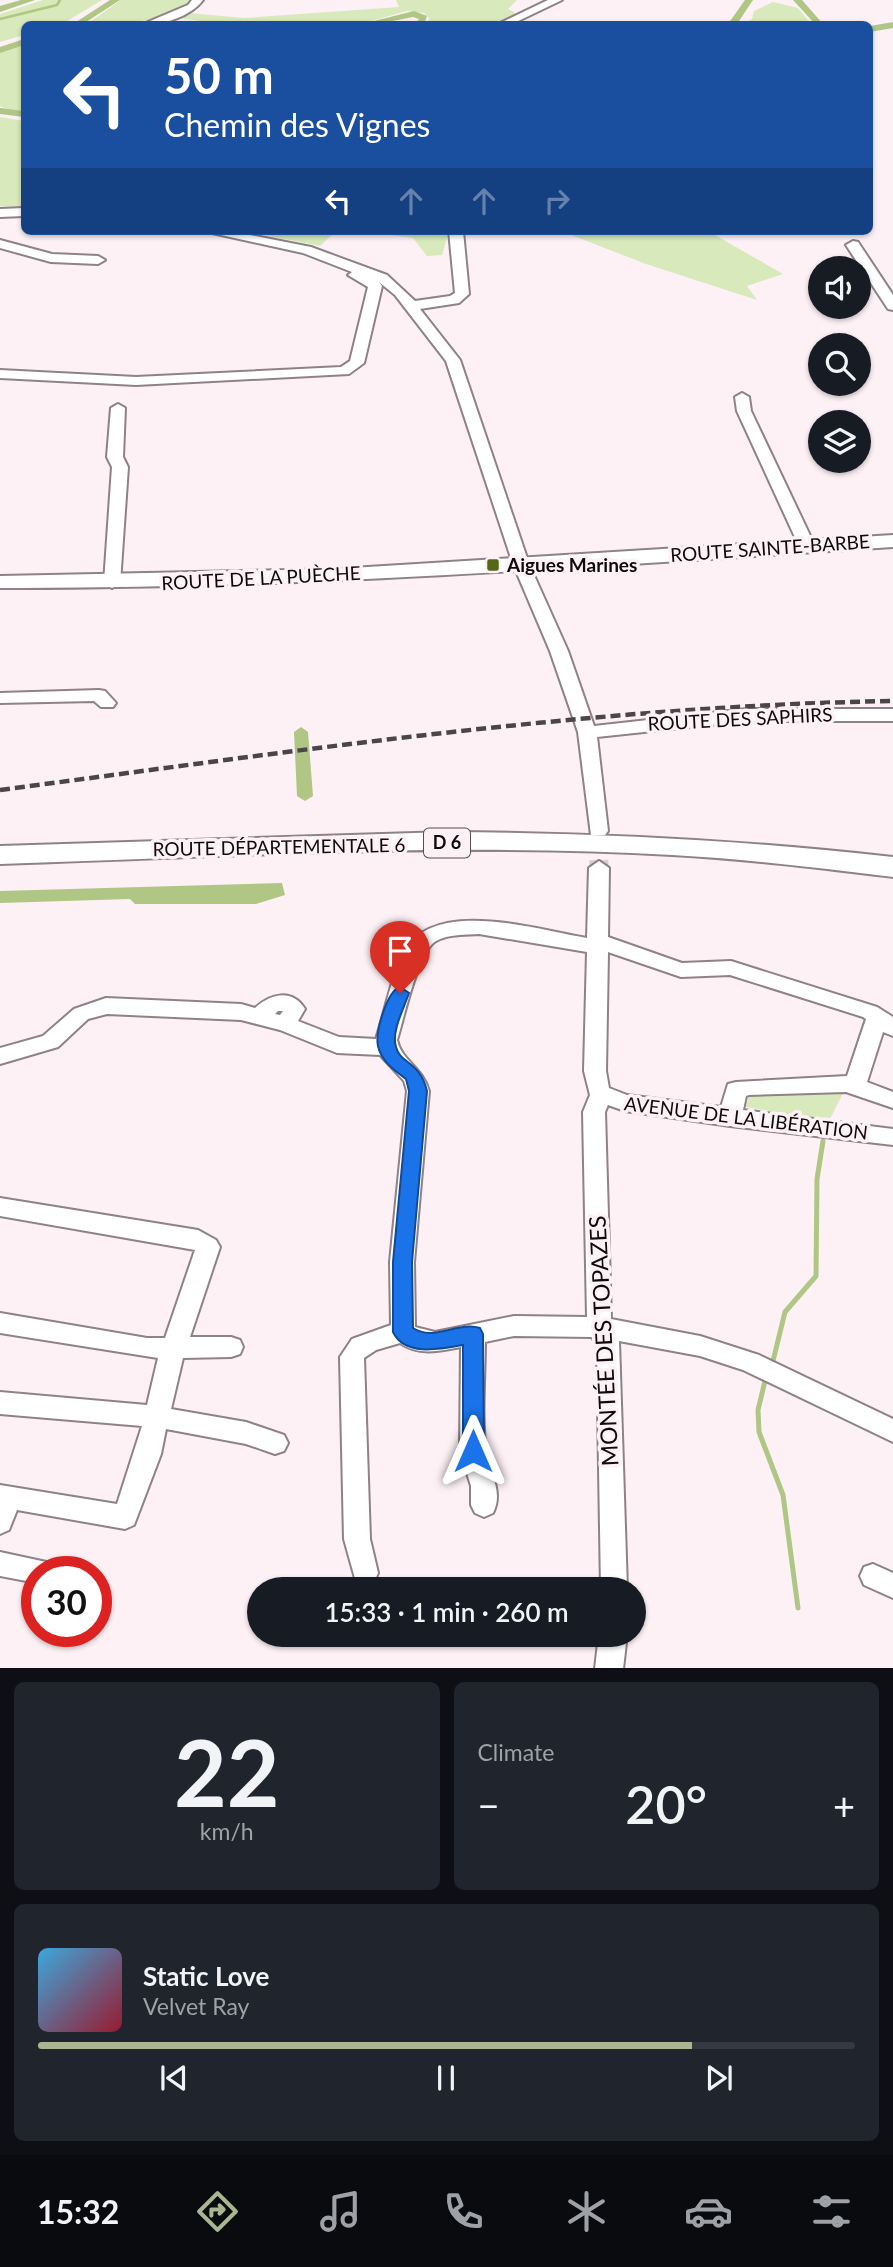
<!DOCTYPE html>
<meta charset="utf-8">
<style>
:root{--surface:#171b24;--page:#20242c;--text:#f1f3f6;--muted:#9ea1a6;--line:#363941;--accent:#aab592}
body{margin:0;font-family:Lato,sans-serif;background:var(--page);color:var(--text);height:100vh;display:flex;flex-direction:column;font-size:26px;white-space:nowrap}
*{box-sizing:border-box;margin:0}
p{font-size:23px;color:var(--muted)}
.icon{flex:none;width:38px;height:38px;fill:none;stroke:currentColor;stroke-width:2;stroke-linecap:round;stroke-linejoin:round}
.map{position:relative;height:1668px;overflow:hidden}
.sheet{display:flex;flex-direction:column;gap:14px;padding:14px;background:#0d0f14;flex:1}
.sheet>*{flex:none}
.top-card{position:absolute;left:21px;top:21px;width:852px;height:214px;border-radius:10px;box-shadow:0 2px 5px #0004;background:#1a4fa0;color:#fff;overflow:hidden}
.tools{position:absolute;left:808px;top:256px;display:grid;gap:14px}
.tools a{display:grid;place-items:center;width:63px;height:63px;border-radius:50%;background:var(--surface);box-shadow:0 2px 5px #0004;font-size:35px}
.speed{position:absolute;left:21px;top:1556px;display:flex;gap:14px;font-size:35px;font-weight:700;text-align:center}
.speed>*{display:grid;place-content:center;width:91px;height:91px;border-radius:50%;background:var(--surface);box-shadow:0 2px 5px #0004;line-height:1}
.speed .limit{border:10px solid #d22;background:#fff;color:#111}
.pin{position:absolute;display:grid;place-items:center;width:60px;height:60px;color:#fff;margin:-72px -30px;border-radius:50% 50% 50% 0;rotate:-45deg;box-shadow:0 0 7px #0007}
.pin .icon{rotate:45deg}
.me{position:absolute;width:77px;margin:-38px;rotate:0deg;stroke-linejoin:round;filter:drop-shadow(0 0 5px #0008)}
.turn{display:flex;align-items:center;gap:24px;height:147px;padding:0 28px;font-size:32px}
.turn .icon{width:91px;height:91px;stroke-width:2.5}
.turn b{display:block;font-size:49px;line-height:60px}
.lanes{display:flex;align-items:center;height:66px;padding:0 28px;background:#0003;justify-content:center;gap:35px;direction:ltr}
.lanes .off{opacity:.35}
.big{font-size:52px;font-weight:600;line-height:1.1}
.sheet .tile{flex:1;display:flex;flex-direction:column;justify-content:center;gap:10px;min-width:0;padding:0 24px;border-radius:10px;background:var(--page)}
.sheet .dial{align-items:center;gap:0}
.dial b{font-size:91px;line-height:1}
.song{display:flex;align-items:center;gap:21px}
.cover{width:84px;height:84px;border-radius:10px;background:linear-gradient(135deg,hsl(200 70% 55%),hsl(350 70% 35%))}
.played{height:7px;border-radius:4px;background:linear-gradient(90deg,var(--accent) 80%,var(--line) 80%)}
.keys{display:flex;justify-content:space-around;direction:ltr}
.heat{display:flex;justify-content:space-between;align-items:center;font-size:38px;direction:ltr}
.sheet .tiles{flex:1;display:grid;gap:14px;grid-template-columns:1fr 1fr}
.tile:last-child{grid-column:span 2}
.trip{position:absolute;left:247px;top:1577px;width:399px;height:70px;border-radius:35px;background:var(--surface);box-shadow:0 2px 5px #0004;font-weight:600;line-height:70px;text-align:center}
.menu{display:flex;height:112px;justify-content:space-around;align-items:center;background:#090b0e;color:var(--muted)}
.menu .icon{width:49px;height:49px}
.menu .active{color:var(--accent)}
.menu b{font-size:32px;color:var(--text)}
.map>svg:first-child{display:block}
</style>
<div class="map">
<svg width="893" height="1669" viewBox="0 0 893 1669">
<rect width="100%" height="100%" fill="#fdf1f5"/>
<g fill="#d8e9bb">
<polygon points="43,0 102,0 62,24 24,24 24,35 0,42 0,14"/>
<path d="M121,0H192L193,1C161,23 125,24 87,24Z"/>
<polygon points="396,0 517,0 508,9 519,15 494,24 424,24 430,19 424,13 407,11 360,24 221,24 179,18 189,13 244,18 399,7"/>
<polygon points="773,2 798,8 811,24 743,24 752,19 754,11"/>
<polygon points="24,44 24,111 10,111 0,106 0,51"/>
<polygon points="0,117 24,121 24,208 0,206"/>
<polygon points="264,231 336,231 320,246 264,235"/>
<polygon points="362,231 449,231 442,255 427,256 413,238"/>
<polygon points="561,231 708,231 783,274 747,286 757,300 646,264"/>
<polygon points="750,1093 843,1093 829,1121 746,1107"/>
</g>
<polygon fill="#afc685" points="282,883 285,895 256,904 135,904 130,899 0,903 0,891"/>
<g fill="none" stroke-linecap="round" stroke-linejoin="round">
<polyline stroke="#afc685" stroke-width="2.5" points="0,19 57,5 60,0"/>
<g stroke="#afc685" stroke-width="5">
<polyline points="773,1361 785,1312 816,1276 817,1179 823,1141"/>
<polyline points="765,1381 758,1410 759,1432 783,1495 798,1608"/>
</g>
<g fill="#afc685" fill-rule="evenodd">
<polygon points="21,0 35,0 0,12 0,6"/>
<polygon points="110,0 120,0 83,24 73,24"/>
<polygon points="745,0 753,0 737,24 728,24"/>
<polygon points="793,0 802,0 823,24 815,24"/>
<polygon points="414,11 427,16 424,24 416,24 419,19 413,17 377,24 362,24"/>
<polygon points="893,22 893,28 870,32 870,26"/>
<polygon points="24,39 24,45 0,53 0,47"/>
<polygon points="0,108 24,111 24,117 0,114"/>
<polygon points="301,727 308,732 313,796 305,801 297,796 294,732"/>
</g>
<polyline stroke="#d9ced2" stroke-width="19" stroke-dasharray="19 10" stroke-linecap="butt" points="598,831 599,868"/>
<defs>
<g id="minor">
<path d="M192,0H203C191,16 163,26 143,24L188,5Z"/>
<polygon points="548,0 562,0 512,24 498,24"/>
<polygon points="24,208 24,216 0,217 0,209"/>
<polygon points="203,231 230,231 311,247 387,275 415,301 450,296 455,293 449,231 463,231 469,294 459,303 420,309 460,360 529,564 568,651 594,726 747,709 893,709 893,721 747,721 597,737 608,831 605,835 591,835 578,732 550,651 513,564 446,361 395,295 379,282 382,286 364,363 349,374 136,385 0,378 0,370 136,377 341,367 350,361 368,287 348,275 352,272 303,253"/>
<polygon points="0,240 52,254 98,256 105,260 98,264 51,262 0,248"/>
<polygon points="853,241 858,242 893,295 893,310 888,309 846,245"/>
<polygon points="742,393 749,397 751,411 815,546 813,549 801,549 799,546 737,411 735,397"/>
<polygon points="118,404 125,408 123,457 128,467 120,583 112,588 104,583 112,467 107,457 111,408"/>
<polygon points="99,690 105,691 116,703 113,707 101,707 94,701 0,703 0,693"/>
<path d="M599,861L609,868L608,937L682,963L731,961L877,1007L893,1017V1036L883,1032L867,1082L893,1092V1108L846,1092L749,1095L746,1096L743,1110L893,1129V1145L730,1126L625,1111L608,1105L605,1112L611,1319L700,1336L759,1355L893,1419V1442L743,1370L700,1356L619,1341L627,1589H601L597,1346L592,1337L514,1336L485,1342C485,1377 481,1416 486,1451C489,1473 504,1491 493,1513L484,1517L475,1513L471,1505V1486L460,1451L461,1347C440,1351 418,1356 400,1343L376,1350L364,1358L370,1539L378,1573L374,1582L365,1585L356,1582L344,1539L340,1357L352,1339L391,1325L390,1262L407,1091L404,1081L380,1055L337,1053L280,1030L241,1020L107,1014L88,1019L58,1047L0,1064V1048L43,1036L74,1009L106,998L241,1004L255,1008C270,994 292,988 305,1009L298,1021L339,1037L376,1039C385,1011 391,977 405,951C434,897 539,930 587,938L589,868ZM479,934L587,952L584,1071L590,1095L583,1112L587,1317L514,1316L435,1332L415,1327L414,1262L429,1091C423,1068 401,1060 397,1040C404,1018 418,951 436,941C449,934 465,935 479,934ZM608,952L681,977L730,975L863,1017L866,1019L847,1076L736,1082L728,1084L721,1107L627,1095L609,1088L606,1071ZM278,1011H283L280,1015L275,1014Z"/>
<polygon points="0,1198 198,1230 216,1240 220,1247 190,1337 231,1337 240,1340 243,1347 240,1354 231,1357 183,1358 171,1409 246,1422 284,1435 288,1443 284,1451 275,1454 246,1444 166,1429 161,1454 134,1525 125,1529 17,1510 9,1530 0,1534 0,1485 117,1504 142,1426 0,1414 0,1392 147,1405 158,1358 0,1333 0,1313 147,1338 165,1338 195,1250 0,1216"/>
<polygon points="0,1552 51,1563 55,1572 37,1572 37,1583 0,1576"/>
<polygon points="873,1564 893,1573 893,1598 864,1585 860,1576 864,1567"/>
<polygon points="599,1634 627,1634 623,1669 595,1669"/>
</g>
<path id="major" d="M893,535V547C595,566 298,589 0,588V576L335,569Z"/>
<path id="highway" d="M447,832C597,833 744,840 893,857V877C819,868 746,859 672,855C448,842 223,857 0,864V846Z"/>
</defs>
<use href="#minor" stroke="#8f8287" stroke-width="4"/>
<use href="#major" stroke="#8f8287" stroke-width="4"/>
<use href="#highway" stroke="#8f8287" stroke-width="4"/>
<use href="#minor" fill="#fff" fill-rule="evenodd"/>
<use href="#major" fill="#fff" fill-rule="evenodd"/>
<use href="#highway" fill="#fff" fill-rule="evenodd"/>
<path stroke="#4c4548" stroke-width="4.5" stroke-dasharray="10 5" stroke-linecap="butt" d="M0,790C297,751 593,706 893,701"/>
</g>
<path fill="#1a73e8" stroke="#114b97" stroke-width="2" d="M400,987L409,993C404,1008 391,1032 396,1047C400,1064 420,1061 427,1091L412,1262L413,1328C434,1342 458,1321 480,1328L483,1334L484,1451L481,1457L473,1460L466,1457L463,1451V1345C441,1349 405,1357 393,1332V1262L409,1091L406,1079C395,1071 381,1061 378,1046C375,1032 387,991 400,987Z"/>
<rect fill="#536918" stroke="#fdf1f5" stroke-width="2.5" x="486" y="558" width="14" height="14" rx="3.5"/>
<g text-anchor="middle" stroke-width="7" stroke-linejoin="round" paint-order="stroke">
<rect fill="#fdf1f5" stroke="#564f52" stroke-width="2" x="424" y="828.5" width="46" height="29" rx="5"/>
<g font-size="18" font-weight="bold" fill="#0f0a0c">
<text x="447" y="849">D 6</text>
</g>
<g font-size="19" fill="#0f0a0c" stroke="#fdf1f5">
<text transform="translate(770 548) rotate(-4)" y="7">ROUTE SAINTE-BARBE</text>
<text transform="translate(261 578) rotate(-3)" y="7">ROUTE DE LA PUÈCHE</text>
<text transform="translate(740 719) rotate(-3)" y="7">ROUTE DES SAPHIRS</text>
<text transform="translate(279 847) rotate(-1)" y="7">ROUTE DÉPARTEMENTALE 6</text>
<text transform="translate(746 1118) rotate(7)" y="7">AVENUE DE LA LIBÉRATION</text>
</g>
<g font-size="19" font-weight="bold" fill="#0f0a0c" stroke="#fdf1f5" text-anchor="start">
<text x="507" y="572">Aigues Marines</text>
</g>
<g font-size="23" fill="#0f0a0c" stroke="#fdf1f5">
<text transform="translate(604 1341) rotate(-93)" y="8">MONTÉE DES TOPAZES</text>
</g>
</g>
</svg>
<div class="tools">
<a><svg class="icon" aria-label="sound" viewBox="0 0 24 24"><path d="M4 9h4l5-4v14l-5-4H4zM17 9q2 3 0 6"/></svg></a>
<a><svg class="icon" aria-label="search" viewBox="0 0 24 24"><circle cx="10" cy="10" r="6"/><path d="M15 15l6 6"/></svg></a>
<a><svg class="icon" aria-label="layers" viewBox="0 0 24 24"><path d="M12 4l9 5-9 5-9-5zM3 14l9 5 9-5"/></svg></a>
</div>
<div class="speed"><div class="limit">30</div></div>
<div class="pin" style="left:400px;top:993px;background:#d93025"><svg class="icon" aria-label="arrive" viewBox="0 0 24 24"><path d="M6 21V4h12l-3 4 3 4H6"/></svg></div>
<svg class="me" style="left:473px;top:1451px" viewBox="-20 -20 40 40"><path d="M0-17L14 15 0 8-14 15z" fill="#1a73e8" stroke="#fff" stroke-width="4"/></svg>
<div class="trip">15:33 · 1 min · 260 m</div>
<div class="top-card">
<div class="turn"><svg class="icon" aria-label="left" viewBox="0 0 24 24"><path d="M17 20v-9H6M10 6l-5 5 5 5"/></svg><div><b>50 m</b>Chemin des Vignes</div></div>
<div class="lanes"><svg class="icon" aria-label="left" viewBox="0 0 24 24"><path d="M17 20v-9H6M10 6l-5 5 5 5"/></svg><svg class="icon off" aria-label="ahead" viewBox="0 0 24 24"><path d="M12 20V5M6 11l6-6 6 6"/></svg><svg class="icon off" aria-label="ahead" viewBox="0 0 24 24"><path d="M12 20V5M6 11l6-6 6 6"/></svg><svg class="icon off" aria-label="right" viewBox="0 0 24 24"><path d="M7 20v-9h11M14 6l5 5-5 5"/></svg></div>
</div>
</div>
<section class="sheet">
<div class="tiles">
<div class="tile dial"><b>22</b><p>km/h</p></div>
<div class="tile"><p>Climate</p>
<div class="heat"><a>−</a><b class="big">20°</b><a>+</a></div>
</div>
<div class="tile">
<div class="song"><i class="cover"></i><div><b>Static Love</b><p>Velvet Ray</p></div></div>
<div class="played"></div>
<div class="keys"><svg class="icon" aria-label="previous" viewBox="0 0 24 24"><path d="M18 5L8 12l10 7zM5 5v14"/></svg><svg class="icon" aria-label="pause" viewBox="0 0 24 24"><path d="M8 5v14M16 5v14"/></svg><svg class="icon" aria-label="next" viewBox="0 0 24 24"><path d="M6 5l10 7-10 7zM19 5v14"/></svg></div>
</div>
</div>
</section>
<nav class="menu">
<b>15:32</b>
<svg class="icon active" aria-label="directions" viewBox="0 0 24 24"><path d="M12 3l9 9-9 9-9-9zM9 14v-3h6M13 9l2 2-2 2"/></svg>
<svg class="icon" aria-label="music" viewBox="0 0 24 24"><path d="M9 18V5l10-2v13"/><circle cx="6" cy="18" r="3"/><circle cx="16" cy="16" r="3"/></svg>
<svg class="icon" aria-label="phone" viewBox="0 0 24 24"><path d="M5 4h4l2 5-3 2q2 4 5 5l2-3 5 2v4C11 20 4 13 5 4z"/></svg>
<svg class="icon" aria-label="climate" viewBox="0 0 24 24"><path d="M12 3v18M4 7l16 10M4 17L20 7"/></svg>
<svg class="icon" aria-label="car" viewBox="0 0 24 24"><path d="M5 17H2v-5l4-1 3-4h7l3 4 3 1v5h-3M9 17h6M6 11h13"/><circle cx="7" cy="17" r="2"/><circle cx="17" cy="17" r="2"/></svg>
<svg class="icon" aria-label="filters" viewBox="0 0 24 24"><path d="M4 7h16M4 17h16"/><circle cx="9" cy="7" r="2"/><circle cx="15" cy="17" r="2"/></svg>
</nav>
